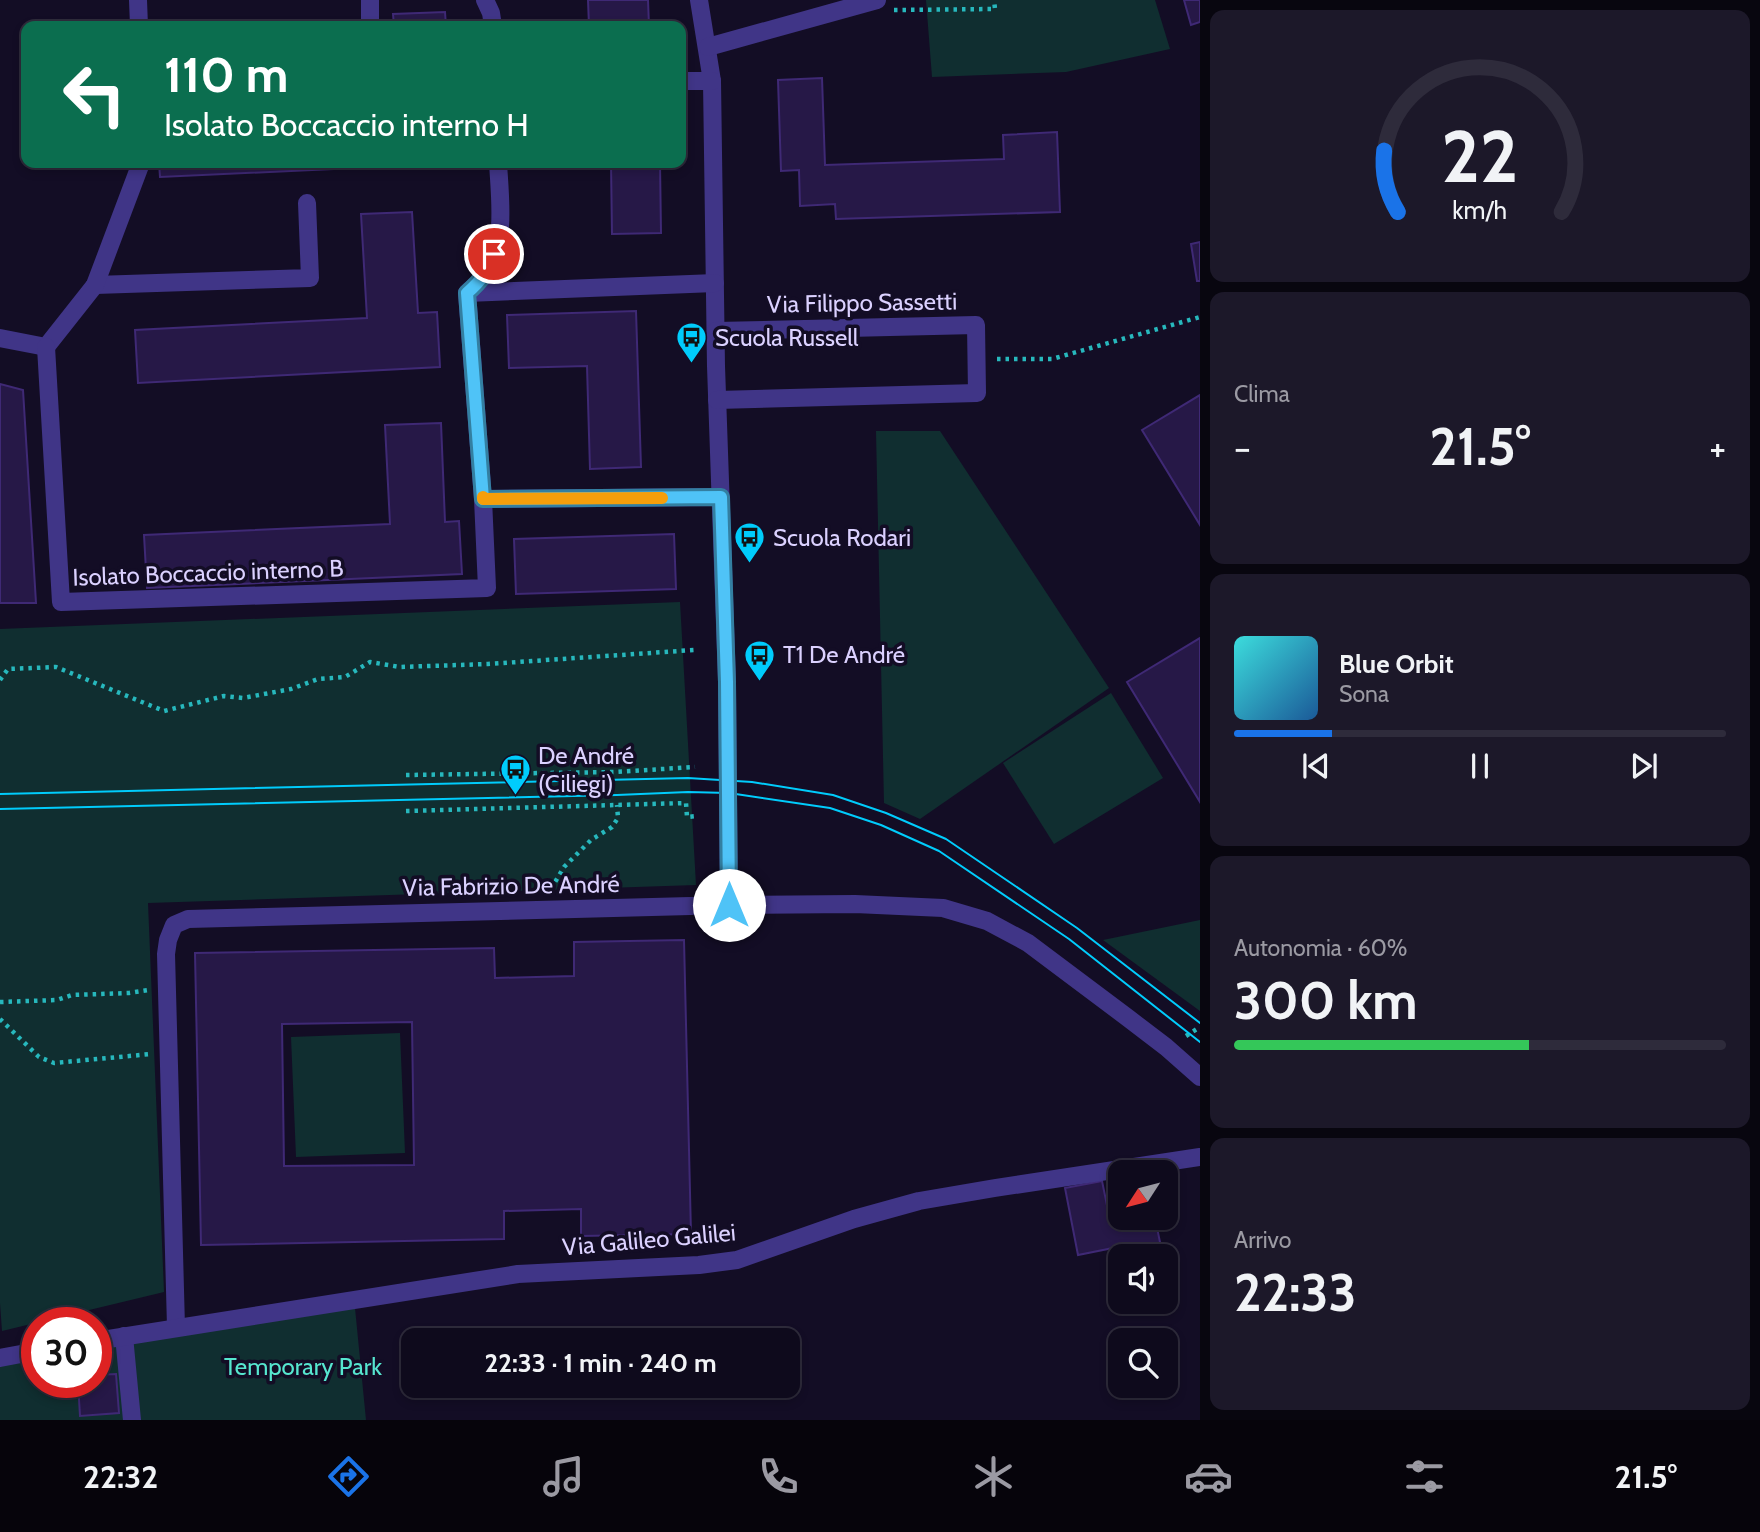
<!DOCTYPE html>
<html lang="it">
<meta charset="utf-8">
<style>
:root{--surface:#0e0a1c;--page:#1c1829;--text:#f1f3f6;--muted:#9b9aa3;--line:#2e2b3b;--accent:#1a73e8}
body{margin:0;font-family:Cabin,sans-serif;background:var(--page);color:var(--text);height:100vh;display:flex;flex-direction:column;font-size:26px;white-space:nowrap}
*{box-sizing:border-box;margin:0}
p{font-size:23px;color:var(--muted)}
.icon{flex:none;width:38px;height:38px;fill:none;stroke:currentColor;stroke-width:2;stroke-linecap:round;stroke-linejoin:round}
.map{position:relative;flex:1;overflow:hidden}
.sheet{display:flex;flex-direction:column;gap:10px;padding:10px;background:#08060f;width:560px}
.sheet>*{flex:none}
.hud{position:absolute;left:21px;top:21px;width:665px;height:147px;border-radius:14px;box-shadow:0 4px 10px #0003,0 0 0 2px var(--line);background:#0b6e4f;color:#fff;overflow:hidden}
.needle{width:46px;rotate:234deg}
.controls{position:absolute;left:1108px;top:1160px;display:grid;gap:14px}
.controls a{display:grid;place-items:center;width:70px;height:70px;border-radius:14px;background:var(--surface);box-shadow:0 4px 10px #0003,0 0 0 2px var(--line);font-size:35px}
.speed{position:absolute;left:21px;top:1307px;display:flex;gap:14px;font-size:35px;font-weight:700;text-align:center}
.speed>*{display:grid;place-content:center;width:91px;height:91px;border-radius:50%;background:var(--surface);box-shadow:0 4px 10px #0003,0 0 0 2px var(--line);line-height:1}
.speed .limit{border:10px solid #d22;background:#fff;color:#111}
.pin{position:absolute;display:grid;place-items:center;width:60px;height:60px;color:#fff;margin:-30px;border:4px solid #fff;border-radius:50%;box-shadow:0 2px 7px #0007}
.me{position:absolute;width:77px;margin:-38px;rotate:0deg;stroke-linejoin:round;filter:drop-shadow(0 0 5px #0008)}
.turn{display:flex;align-items:center;gap:24px;height:147px;padding:0 28px;font-size:32px}
.turn .icon{width:91px;height:91px;stroke-width:2.5}
.turn b{display:block;font-size:49px;line-height:60px}
.big{font-size:52px;font-weight:700;line-height:1.1}
.sheet .tile{flex:1;display:flex;flex-direction:column;justify-content:center;gap:10px;min-width:0;padding:0 24px;border-radius:14px;background:var(--page)}
.sheet .dial{align-items:center;gap:0}
.dial svg{height:182px;overflow:visible;fill:none;stroke:var(--line);stroke-width:7;stroke-linecap:round;text-anchor:middle}
.dial text{fill:var(--text);stroke:none}
.song{display:flex;align-items:center;gap:21px}
.cover{width:84px;height:84px;border-radius:10px;background:linear-gradient(135deg,hsl(180 70% 55%),hsl(210 70% 35%))}
.played{height:7px;border-radius:4px;background:linear-gradient(90deg,var(--accent) 20%,var(--line) 20%)}
.keys{display:flex;justify-content:space-around;direction:ltr}
.heat{display:flex;justify-content:space-between;align-items:center;font-size:38px;direction:ltr}
.charge{height:10px;border-radius:5px;background:linear-gradient(90deg,#34c759 60%,var(--line) 0)}
.trip{position:absolute;left:401px;top:1328px;width:399px;height:70px;border-radius:14px;background:var(--surface);box-shadow:0 4px 10px #0003,0 0 0 2px var(--line);font-weight:700;line-height:70px;text-align:center}
.dock{display:flex;height:112px;justify-content:space-around;align-items:center;background:#06040b;color:var(--muted)}
.dock .icon{width:49px;height:49px}
.dock .active{color:var(--accent)}
.dock b{font-size:32px;color:var(--text)}
main{display:flex;flex:1;min-height:0}
.map>svg:first-child{display:block}
</style>
<main>
<div class="map">
<svg width="1200" height="1420" viewBox="0 0 1200 1420">
<rect width="100%" height="100%" fill="#130d25"/>
<g fill="#102e30">
<polygon points="926,0 1155,0 1170,49 1066,72 932,77"/>
<polygon points="876,431 940,431 1109,688 920,819 884,803"/>
<polygon points="680,602 696,885 148,903 164,1292 2,1331 0,1303 0,629"/>
<polygon points="1111,693 1163,778 1054,844 1003,763"/>
<polygon points="1200,920 1200,1011 1103,940"/>
<polygon points="400,1033 405,1153 296,1157 291,1037"/>
<polygon points="352,1305 355,1308 366,1420 0,1420 0,1366 37,1360 37,1382 96,1382 96,1350"/>
</g>
<g fill="#261847" stroke="#3f2975" stroke-width="2" fill-rule="evenodd">
<polygon points="588,0 648,0 649,26 589,26"/>
<polygon points="1184,0 1200,0 1200,22 1191,25"/>
<polygon points="445,12 446,26 394,26 393,14"/>
<polygon points="822,78 825,165 1004,159 1003,135 1057,132 1060,212 836,219 835,204 800,206 799,170 781,171 778,80"/>
<polygon points="159,163 462,163 160,177"/>
<polygon points="611,163 660,163 661,233 612,234"/>
<polygon points="412,212 418,313 437,312 440,367 138,383 135,330 367,318 361,214"/>
<polygon points="1200,242 1200,281 1197,281 1191,244"/>
<polygon points="636,311 641,467 590,469 587,366 509,368 507,315"/>
<polygon points="0,384 23,390 36,603 0,603"/>
<polygon points="1200,395 1200,525 1142,430"/>
<polygon points="441,423 445,522 459,521 462,574 147,588 144,535 390,524 385,425"/>
<polygon points="674,534 676,589 516,594 514,539"/>
<polygon points="1200,638 1200,802 1127,682"/>
<path d="M684,940L691,1234L581,1236V1209L504,1211V1239L201,1245L195,953L494,948L495,978L574,976V942ZM412,1022L414,1165L284,1166L282,1024Z"/>
<polygon points="1102,1181 1109,1215 1120,1213 1120,1218 1155,1218 1161,1247 1124,1254 1123,1246 1078,1255 1065,1188"/>
<polygon points="116,1374 119,1413 80,1416 78,1382 96,1382 96,1375"/>
</g>
<g fill="none" stroke-linecap="round" stroke-linejoin="round">
<g stroke="#27b8bd" stroke-width="4.5" stroke-dasharray="3.5 5" stroke-linecap="butt">
<polyline points="894,10 995,9 994,0"/>
<polyline points="997,359 1052,359 1200,317"/>
<polyline points="0,680 8,669 56,667 164,711 224,696 243,698 291,689 318,679 345,677 370,662 400,667 488,664 694,650"/>
<polyline points="406,775 614,772 695,767"/>
<polyline points="406,811 686,803 687,817 697,816"/>
<polyline points="551,889 564,867 591,840 612,827 618,818 617,805"/>
<polyline points="0,1002 57,1000 72,995 129,993 149,990"/>
<polyline points="0,1019 39,1057 54,1063 151,1054"/>
<polyline points="1186,1036 1200,1027"/>
</g>
<g stroke="#403587" stroke-width="18">
<polyline points="138,0 139,26"/>
<polyline points="485,0 491,13 493,26"/>
<polyline points="699,0 712,81 716,366 727,682 729,905"/>
<polyline points="370,26 370,0"/>
<polyline points="708,47 877,0"/>
<polyline points="681,81 712,81"/>
<polyline points="95,285 310,278 307,203"/>
<polyline points="467,293 715,283"/>
<polyline points="716,331 976,325 977,393 717,400"/>
<polyline points="0,338 46,347 95,285 141,163"/>
<path d="M46,347L61,602L487,588L483,499L467,293C474,286 482,281 487,273C506,241 500,198 498,163"/>
<polyline points="483,499 721,497"/>
<polyline points="176,1327 166,954 168,940 174,925 188,919 729,905 855,904 943,908 987,921 1028,943 1128,1018 1166,1047 1200,1077"/>
<polyline points="124,1336 132,1420"/>
<polyline points="96,1341 518,1274 699,1265 737,1260 854,1219 919,1201 995,1188 1200,1157"/>
<polyline points="0,1358 37,1351"/>
</g>
<g stroke="#00ccfc" stroke-width="2">
<polyline points="0,794 688,778 752,782 833,795 886,813 946,839 1077,928 1200,1023"/>
<polyline points="0,809 617,795 688,792 729,793 830,808 881,825 939,851 1069,939 1200,1042"/>
</g>
</g>
<g fill="none" stroke-linecap="round" stroke-linejoin="round">
<defs>
<path id="route" d="M494,254C487,272 482,280 467,293L483,499L721,497L727,682L729,905"/>
</defs>
<use href="#route" stroke="#337fa1" stroke-width="18"/>
<use href="#route" stroke="#4fc3f7" stroke-width="12"/>
<polyline stroke="#f59e0b" stroke-width="12" points="483,497 483,499 662,498"/>
</g>
<defs>
<symbol id="bus-pin" viewBox="-11 -11 22 30"><path d="M0 17L-7.5 6A9.5 9.5 0 1 1 7.5 6Z" fill="#00ccfc" stroke="#130d25"/><path d="M-5-6H5V4H4V6H2V4H-2V6H-4V4H-5ZM-3.5-4V0h7V-4ZM-3.5 1.2v1.5H-2V1.2ZM2 1.2v1.5H3.5V1.2Z" fill="#111"/></symbol>
</defs>
<g fill-rule="evenodd">
<use href="#bus-pin" x="674" y="320" width="35" height="47"/>
<use href="#bus-pin" x="732" y="520" width="35" height="47"/>
<use href="#bus-pin" x="742" y="638" width="35" height="47"/>
<use href="#bus-pin" x="498" y="752" width="35" height="47"/>
</g>
<g text-anchor="middle" stroke-width="7" stroke-linejoin="round" paint-order="stroke">
<g font-size="24" fill="#dbd1ff" stroke="#130d25">
<text transform="translate(862 303) rotate(-1)" y="8">Via Filippo Sassetti</text>
<text transform="translate(208 573) rotate(-2)" y="8">Isolato Boccaccio interno B</text>
<text transform="translate(511 886) rotate(-1)" y="8">Via Fabrizio De André</text>
<text transform="translate(649 1240) rotate(-5)" y="8">Via Galileo Galilei</text>
</g>
<g font-size="24" fill="#dbd1ff" stroke="#130d25" text-anchor="start">
<text x="715" y="346">Scuola Russell</text>
<text x="773" y="546">Scuola Rodari</text>
<text x="783" y="663">T1 De André</text>
<text x="538" y="764">De André<tspan x="538" dy="28">(Ciliegi)</tspan></text>
</g>
<g font-size="24" fill="#56e6cf" stroke="#130d25">
<text x="303" y="1375">Temporary Park</text>
</g>
</g>
</svg>
<div class="controls">
<a><svg class="needle" viewBox="-14 -14 28 28"><path d="M0-13l5 13h-10z" fill="#e53935"/><path d="M0 13l5-13h-10z" fill="#9b9aa3"/></svg></a>
<a><svg class="icon" aria-label="sound" viewBox="0 0 24 24"><path d="M4 9h4l5-4v14l-5-4H4zM17 9q2 3 0 6"/></svg></a>
<a><svg class="icon" aria-label="search" viewBox="0 0 24 24"><circle cx="10" cy="10" r="6"/><path d="M15 15l6 6"/></svg></a>
</div>
<div class="speed"><div class="limit">30</div></div>
<div class="pin" style="left:494px;top:254px;background:#d93025"><svg class="icon" aria-label="arrive" viewBox="0 0 24 24"><path d="M6 21V4h12l-3 4 3 4H6"/></svg></div>
<svg class="me" style="left:729px;top:905px" viewBox="-20 -20 40 40"><circle r="19" fill="#fff"/><path d="M0-13L10 11 0 6-10 11z" fill="#4fc3f7"/></svg>
<div class="trip">22:33 · 1 min · 240 m</div>
<div class="hud">
<div class="turn"><svg class="icon" aria-label="left" viewBox="0 0 24 24"><path d="M17 20v-9H6M10 6l-5 5 5 5"/></svg><div><b>110 m</b>Isolato Boccaccio interno H</div></div>
</div>
</div>
<section class="sheet">
<div class="tile dial"><svg viewBox="0 0 100 80">
<path d="M14 69A42 42 0 1 1 86 69"/>
<path d="M14 69A42 42 0 0 1 8 42" stroke="#1a73e8"/>
<text x="50" y="56" font-size="32" font-weight="700">22</text>
<text x="50" y="72" font-size="11">km/h</text>
</svg></div>
<div class="tile"><p>Clima</p>
<div class="heat"><a>−</a><b class="big">21.5°</b><a>+</a></div>
</div>
<div class="tile">
<div class="song"><i class="cover"></i><div><b>Blue Orbit</b><p>Sona</p></div></div>
<div class="played"></div>
<div class="keys"><svg class="icon" aria-label="previous" viewBox="0 0 24 24"><path d="M18 5L8 12l10 7zM5 5v14"/></svg><svg class="icon" aria-label="pause" viewBox="0 0 24 24"><path d="M8 5v14M16 5v14"/></svg><svg class="icon" aria-label="next" viewBox="0 0 24 24"><path d="M6 5l10 7-10 7zM19 5v14"/></svg></div>
</div>
<div class="tile"><p>Autonomia · 60%</p><b class="big">300 km</b><div class="charge"></div></div>
<div class="tile"><p>Arrivo</p><b class="big">22:33</b></div>
</section>
</main>
<nav class="dock">
<b>22:32</b>
<svg class="icon active" aria-label="directions" viewBox="0 0 24 24"><path d="M12 3l9 9-9 9-9-9zM9 14v-3h6M13 9l2 2-2 2"/></svg>
<svg class="icon" aria-label="music" viewBox="0 0 24 24"><path d="M9 18V5l10-2v13"/><circle cx="6" cy="18" r="3"/><circle cx="16" cy="16" r="3"/></svg>
<svg class="icon" aria-label="phone" viewBox="0 0 24 24"><path d="M5 4h4l2 5-3 2q2 4 5 5l2-3 5 2v4C11 20 4 13 5 4z"/></svg>
<svg class="icon" aria-label="climate" viewBox="0 0 24 24"><path d="M12 3v18M4 7l16 10M4 17L20 7"/></svg>
<svg class="icon" aria-label="car" viewBox="0 0 24 24"><path d="M5 17H2v-5l4-1 3-4h7l3 4 3 1v5h-3M9 17h6M6 11h13"/><circle cx="7" cy="17" r="2"/><circle cx="17" cy="17" r="2"/></svg>
<svg class="icon" aria-label="filters" viewBox="0 0 24 24"><path d="M4 7h16M4 17h16"/><circle cx="9" cy="7" r="2"/><circle cx="15" cy="17" r="2"/></svg>
<b>21.5°</b>
</nav>
